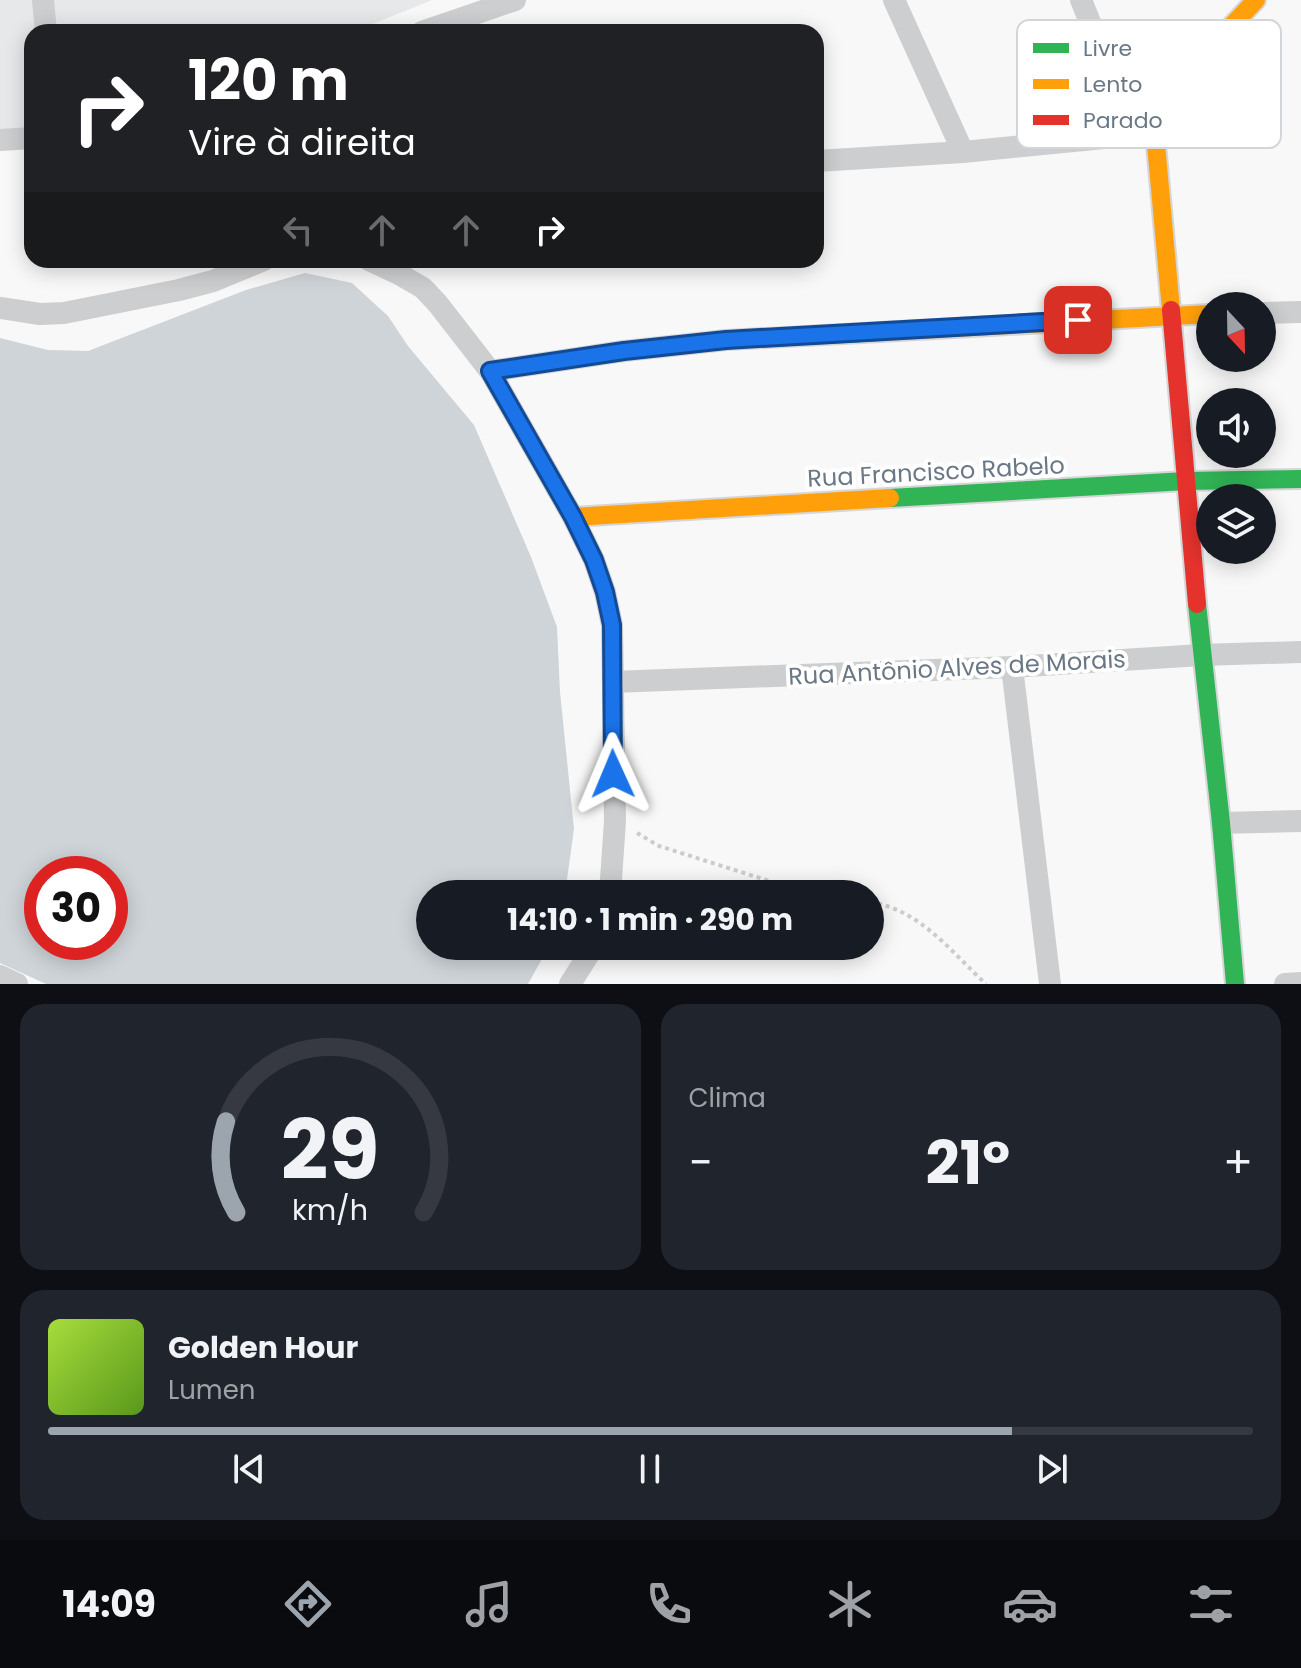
<!DOCTYPE html>
<html lang="pt">
<meta charset="utf-8">
<style>
:root{--surface:#171b24;--page:#20242c;--text:#f1f3f6;--muted:#9ea1a6;--line:#363941;--accent:#9ca5ae}
body{margin:0;font-family:Poppins,sans-serif;background:var(--page);color:var(--text);height:100vh;display:flex;flex-direction:column;font-size:30px;white-space:nowrap}
*{box-sizing:border-box;margin:0}
p{font-size:26px;color:var(--muted)}
.icon{flex:none;width:44px;height:44px;fill:none;stroke:currentColor;stroke-width:2;stroke-linecap:round;stroke-linejoin:round}
.map{position:relative;height:984px;overflow:hidden}
.side{display:flex;flex-direction:column;gap:20px;padding:20px;background:#0d0f14;flex:1}
.side>*{flex:none}
.hud{position:absolute;left:24px;top:24px;width:800px;height:244px;border-radius:24px;box-shadow:0 4px 20px #0003;background:#202124;color:#fff;overflow:hidden}
.needle{width:52px;rotate:158deg}
.fabs{position:absolute;left:1196px;top:292px;display:grid;gap:16px}
.fabs a{display:grid;place-items:center;width:80px;height:80px;border-radius:50%;background:var(--surface);box-shadow:0 4px 20px #0003;font-size:40px}
.speed{position:absolute;left:24px;top:856px;display:flex;gap:16px;font-size:40px;font-weight:700;text-align:center}
.speed>*{display:grid;place-content:center;width:104px;height:104px;border-radius:50%;background:var(--surface);box-shadow:0 4px 20px #0003;line-height:1}
.speed .limit{border:12px solid #d22;background:#fff;color:#111}
.pin{position:absolute;display:grid;place-items:center;width:68px;height:68px;color:#fff;margin:-34px;border-radius:16px;box-shadow:0 4px 12px #0006}
.me{position:absolute;width:88px;margin:-44px;rotate:359deg;stroke-linejoin:round;filter:drop-shadow(0 0 6px #0008)}
.turn{display:flex;align-items:center;gap:28px;height:168px;padding:0 32px;font-size:36px}
.turn .icon{width:104px;height:104px;stroke-width:2.5}
.turn b{display:block;font-size:56px;line-height:68px}
.lanes{display:flex;align-items:center;height:76px;padding:0 32px;background:#0003;justify-content:center;gap:40px;direction:ltr}
.lanes .off{opacity:.35}
.big{font-size:60px;font-weight:700;line-height:1.1}
.side .widget{flex:1;display:flex;flex-direction:column;justify-content:center;gap:12px;min-width:0;padding:0 28px;border-radius:24px;background:var(--page)}
.side .dial{align-items:center;gap:0}
.dial svg{height:208px;overflow:visible;fill:none;stroke:var(--line);stroke-width:7;stroke-linecap:round;text-anchor:middle}
.dial text{fill:var(--text);stroke:none}
.song{display:flex;align-items:center;gap:24px}
.cover{width:96px;height:96px;border-radius:12px;background:linear-gradient(135deg,hsl(80 70% 55%),hsl(90 70% 35%))}
.played{height:8px;border-radius:4px;background:linear-gradient(90deg,var(--accent) 80%,var(--line) 80%)}
.keys{display:flex;justify-content:space-around;direction:ltr}
.heat{display:flex;justify-content:space-between;align-items:center;font-size:44px;direction:ltr}
.side .tiles{flex:1;display:grid;gap:20px;grid-template-columns:1fr 1fr}
.widget:last-child{grid-column:span 2}
.trip{position:absolute;left:416px;top:880px;width:468px;height:80px;border-radius:40px;background:var(--surface);box-shadow:0 4px 20px #0003;font-weight:700;line-height:80px;text-align:center}
.menu{display:flex;height:128px;justify-content:space-around;align-items:center;background:#090b0e;color:var(--muted)}
.menu .icon{width:56px;height:56px}
.menu .selected{color:var(--accent)}
.menu b{font-size:36px;color:var(--text)}
.map>svg:first-child{display:block}
</style>
<div class="map">
<svg width="1301" height="984" viewBox="0 0 1301 984">
<rect width="100%" height="100%" fill="#f8f8f8"/>
<polygon fill="#e7e8e9" points="0,0 432,0 353,32 32,32 32,146 0,148"/>
<path fill="#ced4d8" fill-rule="evenodd" d="M305,273L352,283L388,316L408,346L474,425L531,557L557,627L560,692L574,829L565,894H430V946H549L528,984H46L0,963V338L48,350L88,351L246,290ZM42,874H110V942H42Z"/>
<g fill="none" stroke-linecap="round" stroke-linejoin="round">
<defs>
<g id="fast">
<polyline points="490,371 624,351 726,340 881,332"/>
<polyline points="890,498 1186,481 1301,479"/>
<polyline points="1197,604 1221,823 1235,984"/>
</g>
<g id="slow">
<polyline points="1171,310 1155,133 1157,116 1170,91 1256,0"/>
<polyline points="881,332 1210,314"/>
<polyline points="573,517 890,498"/>
</g>
<polyline id="jam" points="1171,310 1197,604"/>
</defs>
<use href="#fast" stroke="#d5d6d7" stroke-width="22"/>
<use href="#slow" stroke="#d5d6d7" stroke-width="22"/>
<use href="#jam" stroke="#d5d6d7" stroke-width="22"/>
<g stroke="#cbcccd" stroke-width="4" stroke-dasharray="4 4" stroke-linecap="butt">
<polyline points="637,833 659,846 785,886 820,894"/>
<path d="M870,902C921,910 950,951 986,984"/>
</g>
<g stroke="#cdcecf" stroke-width="22">
<polyline points="43,0 46,32"/>
<polyline points="894,0 963,152"/>
<polyline points="1081,0 1135,134"/>
<polyline points="422,32 515,0"/>
<polyline points="0,140 32,138"/>
<polyline points="816,161 963,152 1155,133"/>
<polyline points="369,260 399,274 423,288 438,304 490,371 573,517 594,560 605,592 612,625 615,821 610,894"/>
<polyline points="0,308 40,314 64,313 179,290 213,281 264,260"/>
<polyline points="1262,313 1301,312"/>
<polyline points="1012,667 1050,984"/>
<polyline points="613,682 1012,667 1201,655 1301,652"/>
<polyline points="1221,823 1301,821"/>
<polyline points="0,976 17,984"/>
<polyline points="570,984 594,946"/>
<polyline points="1285,984 1301,983"/>
</g>
<use href="#fast" stroke="#30b455" stroke-width="18"/>
<use href="#slow" stroke="#ff9f0a" stroke-width="18"/>
<use href="#jam" stroke="#e5322d" stroke-width="18"/>
</g>
<g fill="none" stroke-linecap="round" stroke-linejoin="round">
<defs>
<polyline id="route" points="613,774 612,625 605,592 594,560 573,517 490,371 624,351 726,340 1078,320"/>
</defs>
<use href="#route" stroke="#114b97" stroke-width="20"/>
<use href="#route" stroke="#1a73e8" stroke-width="14"/>
</g>
<g text-anchor="middle" stroke-width="8" stroke-linejoin="round" paint-order="stroke">
<g font-size="24" fill="#6a7886" stroke="#fff">
<text transform="translate(936 472) rotate(-3)" y="8">Rua Francisco Rabelo</text>
<text transform="translate(957 668) rotate(-3)" y="8">Rua Antônio Alves de Morais</text>
</g>
</g>
<rect x="1017" y="20" width="264" height="128" rx="12" fill="#fff" stroke="#d2d6db" stroke-width="2"/>
<rect x="1033" y="43" width="36" height="10" fill="#30b455"/>
<rect x="1033" y="79" width="36" height="10" fill="#ff9f0a"/>
<rect x="1033" y="115" width="36" height="10" fill="#e5322d"/>
<g font-size="22" fill="#6a7886">
<text x="1083" y="56">Livre</text>
<text x="1083" y="92">Lento</text>
<text x="1083" y="128">Parado</text>
</g>
</svg>
<div class="fabs">
<a><svg class="needle" viewBox="-14 -14 28 28"><path d="M0-13l5 13h-10z" fill="#e53935"/><path d="M0 13l5-13h-10z" fill="#9ea1a6"/></svg></a>
<a><svg class="icon" aria-label="sound" viewBox="0 0 24 24"><path d="M4 9h4l5-4v14l-5-4H4zM17 9q2 3 0 6"/></svg></a>
<a><svg class="icon" aria-label="layers" viewBox="0 0 24 24"><path d="M12 4l9 5-9 5-9-5zM3 14l9 5 9-5"/></svg></a>
</div>
<div class="speed"><div class="limit">30</div></div>
<div class="pin" style="left:1078px;top:320px;background:#d93025"><svg class="icon" aria-label="arrive" viewBox="0 0 24 24"><path d="M6 21V4h12l-3 4 3 4H6"/></svg></div>
<svg class="me" style="left:613px;top:774px" viewBox="-20 -20 40 40"><path d="M0-17L14 15 0 8-14 15z" fill="#1a73e8" stroke="#fff" stroke-width="4"/></svg>
<div class="trip">14:10 · 1 min · 290 m</div>
<div class="hud">
<div class="turn"><svg class="icon" aria-label="right" viewBox="0 0 24 24"><path d="M7 20v-9h11M14 6l5 5-5 5"/></svg><div><b>120 m</b>Vire à direita</div></div>
<div class="lanes"><svg class="icon off" aria-label="left" viewBox="0 0 24 24"><path d="M17 20v-9H6M10 6l-5 5 5 5"/></svg><svg class="icon off" aria-label="ahead" viewBox="0 0 24 24"><path d="M12 20V5M6 11l6-6 6 6"/></svg><svg class="icon off" aria-label="ahead" viewBox="0 0 24 24"><path d="M12 20V5M6 11l6-6 6 6"/></svg><svg class="icon" aria-label="right" viewBox="0 0 24 24"><path d="M7 20v-9h11M14 6l5 5-5 5"/></svg></div>
</div>
</div>
<section class="side">
<div class="tiles">
<div class="widget dial"><svg viewBox="0 0 100 80">
<path d="M14 69A42 42 0 1 1 86 69"/>
<path d="M14 69A42 42 0 0 1 10 34" stroke="#9ca5ae"/>
<text x="50" y="56" font-size="32" font-weight="700">29</text>
<text x="50" y="72" font-size="11">km/h</text>
</svg></div>
<div class="widget"><p>Clima</p>
<div class="heat"><a>−</a><b class="big">21°</b><a>+</a></div>
</div>
<div class="widget">
<div class="song"><i class="cover"></i><div><b>Golden Hour</b><p>Lumen</p></div></div>
<div class="played"></div>
<div class="keys"><svg class="icon" aria-label="previous" viewBox="0 0 24 24"><path d="M18 5L8 12l10 7zM5 5v14"/></svg><svg class="icon" aria-label="pause" viewBox="0 0 24 24"><path d="M8 5v14M16 5v14"/></svg><svg class="icon" aria-label="next" viewBox="0 0 24 24"><path d="M6 5l10 7-10 7zM19 5v14"/></svg></div>
</div>
</div>
</section>
<nav class="menu">
<b>14:09</b>
<svg class="icon selected" aria-label="directions" viewBox="0 0 24 24"><path d="M12 3l9 9-9 9-9-9zM9 14v-3h6M13 9l2 2-2 2"/></svg>
<svg class="icon" aria-label="music" viewBox="0 0 24 24"><path d="M9 18V5l10-2v13"/><circle cx="6" cy="18" r="3"/><circle cx="16" cy="16" r="3"/></svg>
<svg class="icon" aria-label="phone" viewBox="0 0 24 24"><path d="M5 4h4l2 5-3 2q2 4 5 5l2-3 5 2v4C11 20 4 13 5 4z"/></svg>
<svg class="icon" aria-label="climate" viewBox="0 0 24 24"><path d="M12 3v18M4 7l16 10M4 17L20 7"/></svg>
<svg class="icon" aria-label="car" viewBox="0 0 24 24"><path d="M5 17H2v-5l4-1 3-4h7l3 4 3 1v5h-3M9 17h6M6 11h13"/><circle cx="7" cy="17" r="2"/><circle cx="17" cy="17" r="2"/></svg>
<svg class="icon" aria-label="filters" viewBox="0 0 24 24"><path d="M4 7h16M4 17h16"/><circle cx="9" cy="7" r="2"/><circle cx="15" cy="17" r="2"/></svg>
</nav>
